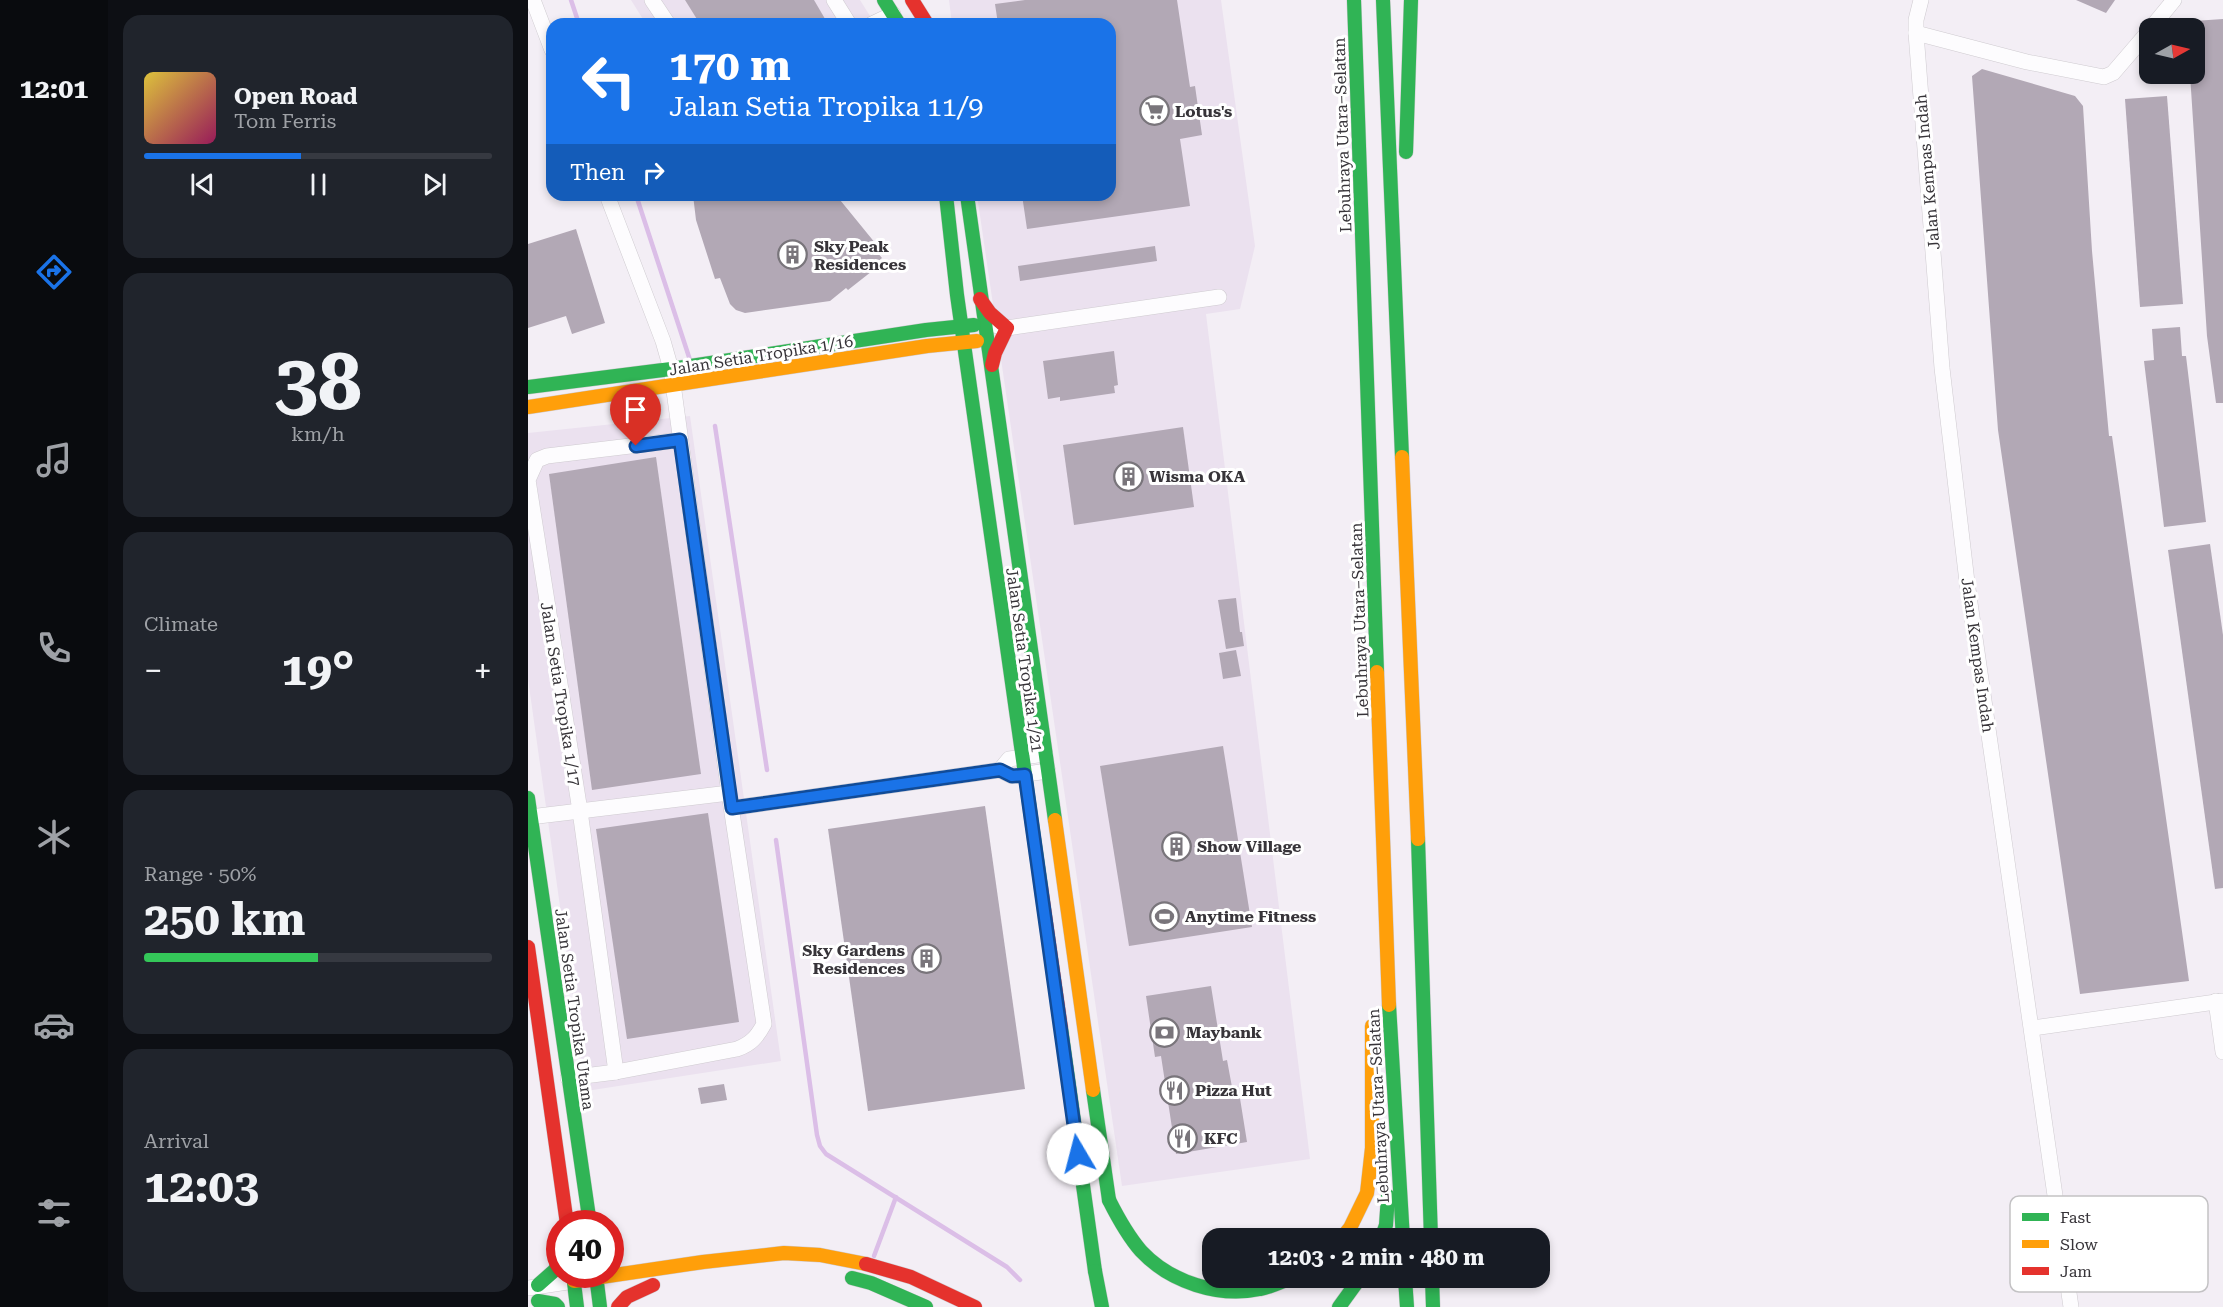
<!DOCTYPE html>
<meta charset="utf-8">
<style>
:root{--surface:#171b24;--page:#20242c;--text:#f1f3f6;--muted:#9ea1a6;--line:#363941;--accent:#1a73e8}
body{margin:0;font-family:"Roboto Serif",serif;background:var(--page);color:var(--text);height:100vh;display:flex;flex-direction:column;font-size:22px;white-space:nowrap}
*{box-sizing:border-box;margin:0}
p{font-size:20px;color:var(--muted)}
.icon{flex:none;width:33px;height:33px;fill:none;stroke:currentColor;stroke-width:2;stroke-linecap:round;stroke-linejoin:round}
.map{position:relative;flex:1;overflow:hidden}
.drawer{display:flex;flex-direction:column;gap:15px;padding:15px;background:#0d0f14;width:420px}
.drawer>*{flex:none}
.guide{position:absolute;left:18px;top:18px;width:570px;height:183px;border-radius:18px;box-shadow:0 3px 9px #0003;background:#1a73e8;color:#fff;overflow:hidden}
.needle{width:39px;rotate:82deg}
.tools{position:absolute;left:1611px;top:18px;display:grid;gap:12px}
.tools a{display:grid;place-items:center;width:66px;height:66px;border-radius:12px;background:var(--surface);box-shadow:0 3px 9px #0003;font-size:30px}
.speed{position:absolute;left:18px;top:1210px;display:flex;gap:12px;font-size:30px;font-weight:700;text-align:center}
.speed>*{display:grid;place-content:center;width:78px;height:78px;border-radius:50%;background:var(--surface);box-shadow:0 3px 9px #0003;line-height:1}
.speed .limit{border:9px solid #d22;background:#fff;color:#111}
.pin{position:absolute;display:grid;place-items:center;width:51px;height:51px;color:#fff;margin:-62px -26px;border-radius:50% 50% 50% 0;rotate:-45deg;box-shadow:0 0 6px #0007}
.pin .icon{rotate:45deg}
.me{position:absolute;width:66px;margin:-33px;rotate:352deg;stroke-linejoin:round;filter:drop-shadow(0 0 4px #0008)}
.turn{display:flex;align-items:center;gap:21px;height:126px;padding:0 24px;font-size:27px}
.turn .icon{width:78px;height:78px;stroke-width:2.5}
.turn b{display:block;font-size:42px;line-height:51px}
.then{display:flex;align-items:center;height:57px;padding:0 24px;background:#0003;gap:12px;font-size:22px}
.big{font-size:45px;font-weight:700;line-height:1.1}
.drawer .widget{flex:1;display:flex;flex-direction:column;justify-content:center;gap:9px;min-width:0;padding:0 21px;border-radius:18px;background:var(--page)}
.drawer .dial{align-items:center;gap:0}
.dial b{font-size:78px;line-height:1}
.song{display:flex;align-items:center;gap:18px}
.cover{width:72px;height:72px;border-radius:9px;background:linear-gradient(135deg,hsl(50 70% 55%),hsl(330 70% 35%))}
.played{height:6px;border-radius:3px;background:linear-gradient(90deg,var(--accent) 45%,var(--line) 45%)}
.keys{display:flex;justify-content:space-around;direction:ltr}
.heat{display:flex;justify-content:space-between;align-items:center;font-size:33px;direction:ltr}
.charge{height:9px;border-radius:4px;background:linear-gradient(90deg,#34c759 50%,var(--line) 0)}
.trip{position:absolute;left:674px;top:1228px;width:348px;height:60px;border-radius:18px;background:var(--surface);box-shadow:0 3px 9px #0003;font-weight:700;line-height:60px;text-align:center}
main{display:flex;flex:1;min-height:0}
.dock{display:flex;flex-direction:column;width:108px;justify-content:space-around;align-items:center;background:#090b0e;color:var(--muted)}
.dock .icon{width:42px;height:42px}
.dock .selected{color:var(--accent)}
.dock b{font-size:27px;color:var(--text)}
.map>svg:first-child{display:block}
</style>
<main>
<nav class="dock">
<b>12:01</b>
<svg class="icon selected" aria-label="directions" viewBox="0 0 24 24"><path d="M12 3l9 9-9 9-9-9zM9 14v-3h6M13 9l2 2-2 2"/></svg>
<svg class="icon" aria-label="music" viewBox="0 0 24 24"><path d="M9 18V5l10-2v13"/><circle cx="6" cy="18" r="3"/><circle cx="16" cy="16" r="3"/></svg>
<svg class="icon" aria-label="phone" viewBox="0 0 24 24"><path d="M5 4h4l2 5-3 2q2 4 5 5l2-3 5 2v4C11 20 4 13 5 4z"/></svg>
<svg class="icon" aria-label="climate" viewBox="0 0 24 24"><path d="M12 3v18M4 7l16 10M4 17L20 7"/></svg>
<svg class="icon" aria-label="car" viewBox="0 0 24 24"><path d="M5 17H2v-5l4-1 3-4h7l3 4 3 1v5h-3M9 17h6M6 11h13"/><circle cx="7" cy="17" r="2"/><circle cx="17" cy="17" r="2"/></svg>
<svg class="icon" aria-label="filters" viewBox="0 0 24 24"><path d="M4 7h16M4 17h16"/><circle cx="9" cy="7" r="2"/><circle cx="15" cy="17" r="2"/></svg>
</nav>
<section class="drawer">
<div class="widget">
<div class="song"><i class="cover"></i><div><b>Open Road</b><p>Tom Ferris</p></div></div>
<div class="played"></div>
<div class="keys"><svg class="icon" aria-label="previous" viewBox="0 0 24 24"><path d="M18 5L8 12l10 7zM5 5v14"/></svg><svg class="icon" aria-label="pause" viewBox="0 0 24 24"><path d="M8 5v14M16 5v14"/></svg><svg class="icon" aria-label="next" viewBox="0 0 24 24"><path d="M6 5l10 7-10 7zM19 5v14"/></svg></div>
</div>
<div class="widget dial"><b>38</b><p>km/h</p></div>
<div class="widget"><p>Climate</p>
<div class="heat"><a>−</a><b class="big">19°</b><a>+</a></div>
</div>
<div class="widget"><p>Range · 50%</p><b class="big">250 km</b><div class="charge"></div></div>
<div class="widget"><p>Arrival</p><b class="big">12:03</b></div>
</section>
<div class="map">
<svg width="1695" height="1307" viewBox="0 0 1695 1307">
<rect width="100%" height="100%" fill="#f3eef5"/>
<g fill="#ebe1ef">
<polygon points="103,0 332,0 347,24 118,24"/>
<polygon points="421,0 693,0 727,246 712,309 678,314 782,1159 594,1186 449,195 582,195 582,24 424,24"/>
<polygon points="162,416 253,1061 58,1091 0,679 0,433"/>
</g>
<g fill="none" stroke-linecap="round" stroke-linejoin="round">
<g stroke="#dbbee7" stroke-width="4.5">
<polyline points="43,0 51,24"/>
<polyline points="108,195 162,360"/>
<polyline points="187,426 239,770"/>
<polyline points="248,840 289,1135 292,1146 298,1154 479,1267 492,1280"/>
<polyline points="346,1256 368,1197"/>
</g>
</g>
<g fill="#b2a8b5">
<polygon points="157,0 286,0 300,24 172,24"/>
<polygon points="497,0 649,0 662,87 667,86 674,135 652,139 662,206 499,229 494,195 582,195 582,24 470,24 467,4"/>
<polygon points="1548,0 1587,0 1578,13"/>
<polygon points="1695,19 1695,403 1688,403 1679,336 1662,74 1666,74 1666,21"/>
<polygon points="1454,69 1547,96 1555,106 1564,251 1581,436 1584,436 1661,981 1552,994 1470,430 1444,76"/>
<polygon points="1639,96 1655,304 1612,307 1597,99"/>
<polygon points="165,195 308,195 352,249 348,251 354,258 345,265 348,268 320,290 318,288 302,301 217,313 208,310 202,304 192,278 187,279 168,220"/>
<polygon points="48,229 77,323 44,334 38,316 0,328 0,244"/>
<polygon points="627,246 629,261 492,281 490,266"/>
<polygon points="1652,327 1654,356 1658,356 1678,522 1636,527 1616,361 1626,360 1624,329"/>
<polygon points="586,351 590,385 586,386 587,393 532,401 532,397 520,399 515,361"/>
<polygon points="655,427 666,507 546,525 535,445"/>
<polygon points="128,457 173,774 64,790 21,474"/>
<polygon points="1682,544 1695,635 1695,888 1687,889 1640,550"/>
<polygon points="708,598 712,632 714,632 716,646 698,649 690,600"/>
<polygon points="708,650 713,676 695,679 691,653"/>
<polygon points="695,746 724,927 601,946 572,766"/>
<polygon points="457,806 497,1089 340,1111 300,829"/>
<polygon points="180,813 211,1022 99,1039 68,829"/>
<polygon points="683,986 695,1061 699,1060 704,1087 710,1086 719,1142 648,1154 633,1056 627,1057 618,996"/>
<polygon points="196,1084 199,1100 173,1104 170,1088"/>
</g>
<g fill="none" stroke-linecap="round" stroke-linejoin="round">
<defs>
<g id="street">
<polyline points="5,0 24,50"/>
<polyline points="124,0 140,24"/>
<polyline points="306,0 321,24"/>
<polyline points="1393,0 1388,20 1388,33 1414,368 1439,582 1543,1307"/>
<polyline points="344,24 365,14"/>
<polyline points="1623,28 1646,0"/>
<polyline points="1388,33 1499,62 1576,77 1585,73 1622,30"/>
<polyline points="469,326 479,328 691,297"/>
<polyline points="472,770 481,759 517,754"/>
<polyline points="472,770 484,776 520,771"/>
<polyline points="204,808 472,770"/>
<polyline points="2,817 201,793"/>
<polyline points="1688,1001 1695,1052"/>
<polyline points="1505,1028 1695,1001"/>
<polyline points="88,1072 52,811 0,480 9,460 19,456 152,440"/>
<path d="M40,1078L88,1072L209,1049C223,1044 229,1037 236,1024L201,793L143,369L135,341L79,195"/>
<polyline points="0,1288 46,1281"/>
</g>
<g id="fast">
<polyline points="356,0 371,24"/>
<polyline points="826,0 849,672"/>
<polyline points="855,0 874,457"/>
<polyline points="878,152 883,0"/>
<polyline points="418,195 429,295 513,887"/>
<polyline points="439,195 527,820"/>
<polyline points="0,387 143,369 398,330 446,325"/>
<polyline points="0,798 62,1224"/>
<polyline points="890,839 903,1239"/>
<polyline points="861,1005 875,1239"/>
<polyline points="533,1028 567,1271"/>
<polyline points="565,1090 581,1200"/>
<path d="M581,1200C590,1218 600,1236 613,1251C642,1282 691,1298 732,1289C743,1287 753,1282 763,1278"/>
<polyline points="62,1223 62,1224"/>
<polyline points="853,1239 858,1225 860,1196"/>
<polyline points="567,1271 574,1307"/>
<polyline points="45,1275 49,1307"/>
<polyline points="68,1275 72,1307"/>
<polyline points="324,1278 343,1283 398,1307"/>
<polyline points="877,1278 879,1307"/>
<polyline points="904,1278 905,1307"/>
<polyline points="10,1285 27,1270 32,1257"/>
<polyline points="10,1301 27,1304 30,1307"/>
<polyline points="811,1307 832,1278"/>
</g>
<g id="slow">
<polyline points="0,407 399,346 449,341"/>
<polyline points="874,457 890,839"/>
<polyline points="849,672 861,1005"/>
<polyline points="527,820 565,1090"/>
<polyline points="813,1239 822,1228 839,1193 844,1148 844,1026"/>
<polyline points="46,1281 175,1262 256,1253 292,1255 338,1264"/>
</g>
<g id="jam">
<polyline points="384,0 399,24"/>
<polyline points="452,299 462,313 479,328 467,353 464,365"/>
<polyline points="513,887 533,1028"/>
<polyline points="0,947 39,1224"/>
<polyline points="338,1264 383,1277 447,1307"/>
<polyline points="90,1307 99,1297 125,1285"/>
</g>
</defs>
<use href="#street" stroke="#cfcbd0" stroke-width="16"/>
<use href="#fast" stroke="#cfcbd0" stroke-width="15"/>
<use href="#slow" stroke="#cfcbd0" stroke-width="15"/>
<use href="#jam" stroke="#cfcbd0" stroke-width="15"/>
<use href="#street" stroke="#fdfcfe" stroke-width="15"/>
<use href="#fast" stroke="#30b455" stroke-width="14"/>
<use href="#slow" stroke="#ff9f0a" stroke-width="14"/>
<use href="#jam" stroke="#e5322d" stroke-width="14"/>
</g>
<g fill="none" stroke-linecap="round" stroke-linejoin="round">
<defs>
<polyline id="route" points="108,446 152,440 204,808 472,770 484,776 497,775 550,1154"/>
</defs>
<use href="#route" stroke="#114b97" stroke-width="15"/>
<use href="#route" stroke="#1a73e8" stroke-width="10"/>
</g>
<defs>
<symbol id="supermarket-ring" viewBox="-11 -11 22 22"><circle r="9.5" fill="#fff" stroke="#79757b" stroke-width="1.5"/><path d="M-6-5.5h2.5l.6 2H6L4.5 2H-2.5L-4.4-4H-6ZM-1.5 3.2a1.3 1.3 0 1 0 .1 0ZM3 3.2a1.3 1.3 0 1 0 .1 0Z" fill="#79757b"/></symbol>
<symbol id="building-ring" viewBox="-11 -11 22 22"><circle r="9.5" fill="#fff" stroke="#79757b" stroke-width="1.5"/><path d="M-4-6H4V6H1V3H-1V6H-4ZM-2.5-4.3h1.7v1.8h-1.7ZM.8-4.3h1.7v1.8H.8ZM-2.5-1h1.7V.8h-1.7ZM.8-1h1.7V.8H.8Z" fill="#79757b"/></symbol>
<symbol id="stadium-ring" viewBox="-11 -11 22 22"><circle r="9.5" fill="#fff" stroke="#79757b" stroke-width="1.5"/><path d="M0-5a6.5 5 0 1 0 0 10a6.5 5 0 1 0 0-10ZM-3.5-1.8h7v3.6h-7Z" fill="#79757b"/></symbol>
<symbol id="bank-ring" viewBox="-11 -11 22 22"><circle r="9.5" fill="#fff" stroke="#79757b" stroke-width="1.5"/><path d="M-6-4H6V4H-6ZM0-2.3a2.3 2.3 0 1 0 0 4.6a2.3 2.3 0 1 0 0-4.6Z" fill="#79757b"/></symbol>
<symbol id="restaurant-ring" viewBox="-11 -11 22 22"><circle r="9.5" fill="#fff" stroke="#79757b" stroke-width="1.5"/><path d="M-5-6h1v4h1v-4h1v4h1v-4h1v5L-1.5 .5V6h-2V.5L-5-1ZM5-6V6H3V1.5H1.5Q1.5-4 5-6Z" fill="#79757b"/></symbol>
</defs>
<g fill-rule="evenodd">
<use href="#supermarket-ring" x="610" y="94" width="33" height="33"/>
<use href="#building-ring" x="248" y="238" width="33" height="33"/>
<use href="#building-ring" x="584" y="460" width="33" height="33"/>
<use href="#building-ring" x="632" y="830" width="33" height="33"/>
<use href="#stadium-ring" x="620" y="900" width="33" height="33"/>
<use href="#building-ring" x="382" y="942" width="33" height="33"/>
<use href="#bank-ring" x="620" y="1016" width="33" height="33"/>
<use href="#restaurant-ring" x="630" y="1074" width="33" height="33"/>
<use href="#restaurant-ring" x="638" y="1122" width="33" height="33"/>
</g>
<g text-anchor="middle" stroke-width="6" stroke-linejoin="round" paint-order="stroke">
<g font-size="16" font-weight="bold" fill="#373439" stroke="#fff" text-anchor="start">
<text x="647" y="117">Lotus's</text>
<text x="286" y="252">Sky Peak<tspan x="286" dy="18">Residences</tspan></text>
<text x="621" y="482">Wisma OKA</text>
<text x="669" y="852">Show Village</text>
<text x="657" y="922">Anytime Fitness</text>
<text x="377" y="956" text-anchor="end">Sky Gardens<tspan x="377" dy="18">Residences</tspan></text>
<text x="658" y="1038">Maybank</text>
<text x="667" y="1096">Pizza Hut</text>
<text x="676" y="1144">KFC</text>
</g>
<g font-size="16" fill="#373439" stroke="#fff">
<text transform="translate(814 135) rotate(-92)" y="6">Lebuhraya Utara–Selatan</text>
<text transform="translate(1399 172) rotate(-95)" y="6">Jalan Kempas Indah</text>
<text transform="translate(233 355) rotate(-9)" y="6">Jalan Setia Tropika 1/16</text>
<text transform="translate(831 620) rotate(-92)" y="6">Lebuhraya Utara–Selatan</text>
<text transform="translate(1450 655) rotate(82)" y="6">Jalan Kempas Indah</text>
<text transform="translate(497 660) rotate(82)" y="6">Jalan Setia Tropika 1/21</text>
<text transform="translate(33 694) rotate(81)" y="6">Jalan Setia Tropika 1/17</text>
<text transform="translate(47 1009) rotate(82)" y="6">Jalan Setia Tropika Utama</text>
<text transform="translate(850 1106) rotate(-93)" y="6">Lebuhraya Utara–Selatan</text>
</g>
</g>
<rect x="1482" y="1196" width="198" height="96" rx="9" fill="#fff" stroke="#c3c2c4" stroke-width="1.5"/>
<rect x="1494" y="1213" width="27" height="8" fill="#30b455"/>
<rect x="1494" y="1240" width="27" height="8" fill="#ff9f0a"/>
<rect x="1494" y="1267" width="27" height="8" fill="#e5322d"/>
<g font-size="16" fill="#373439">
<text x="1532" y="1223">Fast</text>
<text x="1532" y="1250">Slow</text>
<text x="1532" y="1277">Jam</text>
</g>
</svg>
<div class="tools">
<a><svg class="needle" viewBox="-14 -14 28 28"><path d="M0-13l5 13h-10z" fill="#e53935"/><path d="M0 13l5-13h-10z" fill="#9ea1a6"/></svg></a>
</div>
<div class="speed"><div class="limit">40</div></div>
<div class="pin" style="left:108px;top:446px;background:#d93025"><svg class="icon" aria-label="arrive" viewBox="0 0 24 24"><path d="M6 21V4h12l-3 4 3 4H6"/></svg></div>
<svg class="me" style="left:550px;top:1154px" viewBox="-20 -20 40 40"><circle r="19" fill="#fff"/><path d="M0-13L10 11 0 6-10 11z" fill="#1a73e8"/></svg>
<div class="trip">12:03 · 2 min · 480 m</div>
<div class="guide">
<div class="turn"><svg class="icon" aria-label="left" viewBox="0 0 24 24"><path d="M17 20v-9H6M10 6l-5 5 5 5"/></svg><div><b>170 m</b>Jalan Setia Tropika 11/9</div></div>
<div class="then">Then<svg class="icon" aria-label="right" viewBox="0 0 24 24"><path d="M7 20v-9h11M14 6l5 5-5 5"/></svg></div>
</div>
</div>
</main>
